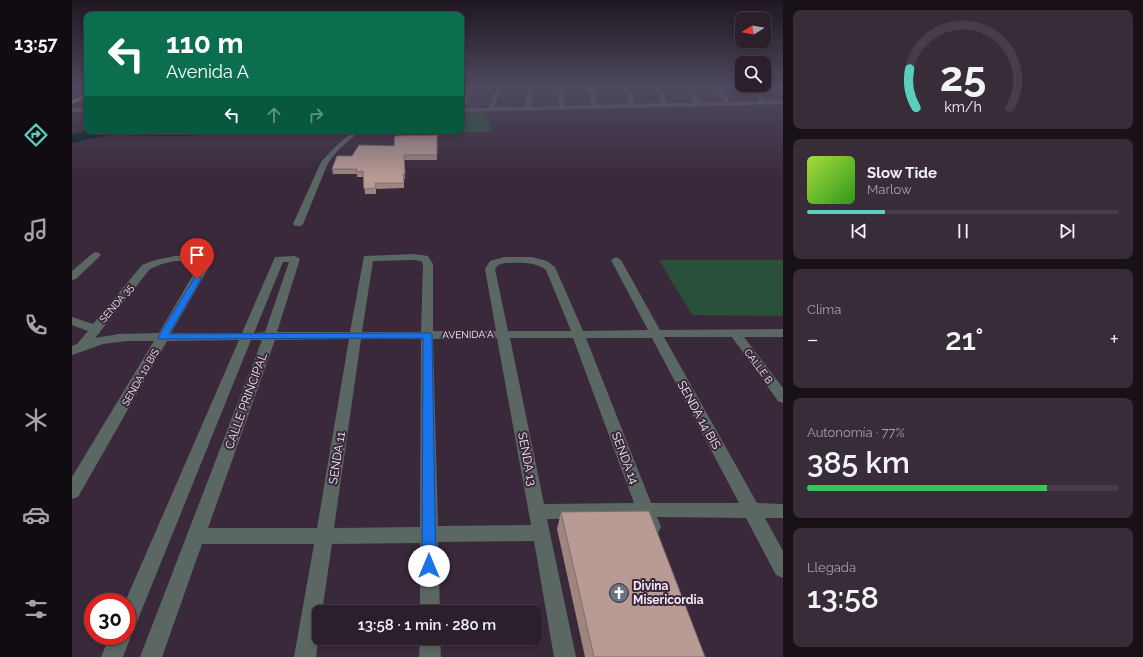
<!DOCTYPE html>
<html lang="es">
<meta charset="utf-8">
<style>
:root{--surface:#2b1f2c;--page:#372c38;--text:#f1f3f6;--muted:#a6a2a9;--line:#473d48;--accent:#5acebd}
body{margin:0;font-family:Raleway,sans-serif;background:var(--page);color:var(--text);height:100vh;display:flex;flex-direction:column;font-size:15px;white-space:nowrap}
*{box-sizing:border-box;margin:0}
p{font-size:13px;color:var(--muted)}
.icon{flex:none;width:22px;height:22px;fill:none;stroke:currentColor;stroke-width:2;stroke-linecap:round;stroke-linejoin:round}
.map{position:relative;flex:1;overflow:hidden}
.drawer{display:flex;flex-direction:column;gap:10px;padding:10px;background:#181118;width:360px}
.drawer>*{flex:none}
.top-card{position:absolute;left:12px;top:12px;width:380px;height:122px;border-radius:8px;box-shadow:0 2px 6px #0003,0 0 0 1px var(--line);background:#0b6e4f;color:#fff;overflow:hidden}
.needle{width:26px;rotate:259deg}
.tools{position:absolute;left:663px;top:12px;display:grid;gap:8px}
.tools a{display:grid;place-items:center;width:36px;height:36px;border-radius:8px;background:var(--surface);box-shadow:0 2px 6px #0003,0 0 0 1px var(--line);font-size:20px}
.speed{position:absolute;left:12px;top:593px;display:flex;gap:8px;font-size:20px;font-weight:700;text-align:center}
.speed>*{display:grid;place-content:center;width:52px;height:52px;border-radius:50%;background:var(--surface);box-shadow:0 2px 6px #0003,0 0 0 1px var(--line);line-height:1}
.speed .limit{border:6px solid #d22;background:#fff;color:#111}
.pin{position:absolute;display:grid;place-items:center;width:34px;height:34px;color:#fff;margin:-41px -17px;border-radius:50% 50% 50% 0;rotate:-45deg;box-shadow:0 0 4px #0007}
.pin .icon{rotate:45deg}
.me{position:absolute;width:44px;margin:-22px;rotate:0deg;stroke-linejoin:round;filter:drop-shadow(0 0 3px #0008)}
.turn{display:flex;align-items:center;gap:14px;height:84px;padding:0 16px;font-size:18px}
.turn .icon{width:52px;height:52px;stroke-width:2.5}
.turn b{display:block;font-size:28px;line-height:34px}
.lanes{display:flex;align-items:center;height:38px;padding:0 16px;background:#0003;justify-content:center;gap:20px;direction:ltr}
.lanes .off{opacity:.35}
.big{font-size:30px;font-weight:600;line-height:1.1}
.drawer .widget{flex:1;display:flex;flex-direction:column;justify-content:center;gap:6px;min-width:0;padding:0 14px;border-radius:8px;background:var(--page)}
.drawer .dial{align-items:center;gap:0}
.dial svg{height:104px;overflow:visible;fill:none;stroke:var(--line);stroke-width:7;stroke-linecap:round;text-anchor:middle}
.dial text{fill:var(--text);stroke:none}
.song{display:flex;align-items:center;gap:12px}
.cover{width:48px;height:48px;border-radius:6px;background:linear-gradient(135deg,hsl(80 70% 55%),hsl(110 70% 35%))}
.played{height:4px;border-radius:2px;background:linear-gradient(90deg,var(--accent) 25%,var(--line) 25%)}
.keys{display:flex;justify-content:space-around;direction:ltr}
.heat{display:flex;justify-content:space-between;align-items:center;font-size:22px;direction:ltr}
.charge{height:6px;border-radius:3px;background:linear-gradient(90deg,#34c759 77%,var(--line) 0)}
.trip{position:absolute;left:240px;top:605px;width:230px;height:40px;border-radius:8px;background:var(--surface);box-shadow:0 2px 6px #0003,0 0 0 1px var(--line);font-weight:600;line-height:40px;text-align:center}
main{display:flex;flex:1;min-height:0}
.tabs{display:flex;flex-direction:column;width:72px;justify-content:space-around;align-items:center;background:#110c12;color:var(--muted)}
.tabs .icon{width:28px;height:28px}
.tabs .current{color:var(--accent)}
.tabs b{font-size:18px;color:var(--text)}
.map>svg:first-child{display:block}
</style>
<main>
<nav class="tabs">
<b>13:57</b>
<svg class="icon current" aria-label="directions" viewBox="0 0 24 24"><path d="M12 3l9 9-9 9-9-9zM9 14v-3h6M13 9l2 2-2 2"/></svg>
<svg class="icon" aria-label="music" viewBox="0 0 24 24"><path d="M9 18V5l10-2v13"/><circle cx="6" cy="18" r="3"/><circle cx="16" cy="16" r="3"/></svg>
<svg class="icon" aria-label="phone" viewBox="0 0 24 24"><path d="M5 4h4l2 5-3 2q2 4 5 5l2-3 5 2v4C11 20 4 13 5 4z"/></svg>
<svg class="icon" aria-label="climate" viewBox="0 0 24 24"><path d="M12 3v18M4 7l16 10M4 17L20 7"/></svg>
<svg class="icon" aria-label="car" viewBox="0 0 24 24"><path d="M5 17H2v-5l4-1 3-4h7l3 4 3 1v5h-3M9 17h6M6 11h13"/><circle cx="7" cy="17" r="2"/><circle cx="17" cy="17" r="2"/></svg>
<svg class="icon" aria-label="filters" viewBox="0 0 24 24"><path d="M4 7h16M4 17h16"/><circle cx="9" cy="7" r="2"/><circle cx="15" cy="17" r="2"/></svg>
</nav>
<div class="map">
<svg width="711" height="657" viewBox="0 0 711 657">
<rect width="100%" height="100%" fill="#39293a"/>
<g fill="#2a503b">
<polygon points="389,113 413,113 421,132 312,133 312,131 389,131"/>
<polygon points="587,260 711,260 711,316 620,315"/>
</g>
<g fill="none" stroke-linecap="round" stroke-linejoin="round">
<path fill="#031b24" fill-rule="evenodd" d="M15,130V131H139L137,134L132,135C105,137 79,136 52,135C36,133 15,140 0,143V134Z"/>
<g fill="#5b6762" fill-rule="evenodd">
<polygon points="398,87 403,87 392,108 417,108 425,87 430,87 422,107 453,107 456,87 461,87 459,107 487,106 486,87 492,87 493,106 519,105 517,87 523,87 525,105 557,104 553,87 558,87 563,104 589,103 583,87 588,87 595,103 622,103 614,87 619,87 628,102 653,102 642,87 647,87 659,102 688,101 675,87 680,87 694,101 711,100 711,104 389,112 389,103"/>
<polygon points="708,87 711,87 711,90"/>
<rect x="0" y="108" width="15" height="4"/>
<polygon points="281,131 288,131 266,150 256,163 231,224 229,226 223,226 221,224 249,162 262,148"/>
<polygon points="24,252 27,253 29,255 27,257 4,279 0,280 0,271 21,253"/>
<path d="M342,254L356,256L361,264V331H424L413,269L418,261L432,257H460L475,261L483,267L511,331L576,330L539,260L544,257L549,260L588,330L711,329V337H672L711,388V403L706,401L660,337H592L685,503L711,504V518H693L711,551V578L704,575L674,518L585,517L589,527L586,533L580,535L574,533L568,518L475,519L504,657H482L462,541L366,542L368,612H348V543L260,544L250,612H247V634L244,657H222L242,544H130L90,657H68L190,340H179L62,629L57,631L59,636L51,657H29L38,636H55V602H53L167,340L95,341L6,497L0,499V477L82,341H55L31,344L0,355V346L5,344L16,331L0,325V317L21,324L70,265L83,260L103,256L120,255L137,260L138,262L137,267L99,333H170L203,257L223,256L228,259L205,332H278L292,256ZM342,260L349,261L351,264L349,332H290L301,261ZM103,261H120L128,263L87,333L47,334L23,338L78,269L90,264ZM211,262H217L193,332L182,333ZM433,263C448,263 462,261 474,270L499,331H436L423,269L426,265ZM425,338L459,525L366,526L361,339ZM438,338H501L562,503L472,504ZM514,338H580L667,503H579ZM277,339L245,528H136L203,340ZM289,339H349L348,527L262,528Z"/>
<polygon points="348,638 368,638 369,657 347,657"/>
</g>
<g fill="#94b1a6" fill-rule="evenodd">
<polygon points="0,87 3,87 0,90"/>
<polygon points="15,94 15,98 0,104 0,100"/>
</g>
</g>
<g fill="#9e8580">
<polygon points="365,135 365,160 332,160 333,179 332,179 332,188 304,189 304,194 293,194 292,177 285,177 285,174 261,174 260,169 280,156"/>
<polygon points="489,512 633,657 513,657 485,529"/>
</g>
<g fill="#b89b95" stroke="#816c68">
<polygon points="365,135 365,155 332,155 333,174 331,174 332,183 303,183 304,188 292,189 291,171 284,172 285,169 260,169 265,156 280,156 287,145 322,146 323,136"/>
<polygon points="577,511 633,657 522,657 489,512"/>
</g>
<linearGradient id="sky" x2="0" y2="1"><stop stop-color="#1f1720"/><stop offset="0.49" stop-color="#4e4960"/><stop offset="1" stop-color="#4e4960" stop-opacity="0"/></linearGradient>
<rect width="711" height="179" fill="url(#sky)"/>
<polygon fill="#1a73e8" stroke="#114b97" points="123,277 128,277 129,279 97,334 359,333 360,335 364,566 362,570 357,572 352,570 350,566 351,338 87,339 86,337"/>
<defs>
<symbol id="church-disc" viewBox="-11 -11 22 22"><circle r="9.5" fill="#6b7280" stroke="#39293a"/><path d="M-1.2-6h2.4v3.5h3.3v2.4h-3.3V6h-2.4V-.1h-3.3v-2.4h3.3Z" fill="#fff"/></symbol>
</defs>
<g fill-rule="evenodd">
<use href="#church-disc" x="536" y="582" width="22" height="22"/>
</g>
<g text-anchor="middle" stroke-width="4" stroke-linejoin="round" paint-order="stroke">
<g font-size="10" fill="#f7ecf7" stroke="#39293a">
<text transform="translate(44 303) rotate(-50)" y="4">SENDA 35</text>
<text transform="translate(396 334) rotate(-1)" y="4">AVENIDA A</text>
<text transform="translate(687 366) rotate(54)" y="4">CALLE B</text>
<text transform="translate(68 377) rotate(-60)" y="4">SENDA 10 BIS</text>
</g>
<g font-size="12" fill="#f7ecf7" stroke="#39293a">
<text transform="translate(174 401) rotate(-70)" y="4">CALLE PRINCIPAL</text>
<text transform="translate(627 415) rotate(61)" y="4">SENDA 14 BIS</text>
<text transform="translate(265 458) rotate(-81)" y="4">SENDA 11</text>
<text transform="translate(553 458) rotate(69)" y="4">SENDA 14</text>
<text transform="translate(455 459) rotate(79)" y="4">SENDA 13</text>
</g>
<g font-size="12" font-weight="bold" fill="#f7ecf7" stroke="#39293a" text-anchor="start">
<text x="561" y="590">Divina<tspan x="561" dy="14">Misericordia</tspan></text>
</g>
</g>
</svg>
<div class="tools">
<a><svg class="needle" viewBox="-14 -14 28 28"><path d="M0-13l5 13h-10z" fill="#e53935"/><path d="M0 13l5-13h-10z" fill="#a6a2a9"/></svg></a>
<a><svg class="icon" aria-label="search" viewBox="0 0 24 24"><circle cx="10" cy="10" r="6"/><path d="M15 15l6 6"/></svg></a>
</div>
<div class="speed"><div class="limit">30</div></div>
<div class="pin" style="left:125px;top:279px;background:#d93025"><svg class="icon" aria-label="arrive" viewBox="0 0 24 24"><path d="M6 21V4h12l-3 4 3 4H6"/></svg></div>
<svg class="me" style="left:357px;top:566px" viewBox="-20 -20 40 40"><circle r="19" fill="#fff"/><path d="M0-13L10 11 0 6-10 11z" fill="#1a73e8"/></svg>
<div class="trip">13:58 · 1 min · 280 m</div>
<div class="top-card">
<div class="turn"><svg class="icon" aria-label="left" viewBox="0 0 24 24"><path d="M17 20v-9H6M10 6l-5 5 5 5"/></svg><div><b>110 m</b>Avenida A</div></div>
<div class="lanes"><svg class="icon" aria-label="left" viewBox="0 0 24 24"><path d="M17 20v-9H6M10 6l-5 5 5 5"/></svg><svg class="icon off" aria-label="ahead" viewBox="0 0 24 24"><path d="M12 20V5M6 11l6-6 6 6"/></svg><svg class="icon off" aria-label="right" viewBox="0 0 24 24"><path d="M7 20v-9h11M14 6l5 5-5 5"/></svg></div>
</div>
</div>
<section class="drawer">
<div class="widget dial"><svg viewBox="0 0 100 80">
<path d="M14 69A42 42 0 1 1 86 69"/>
<path d="M14 69A42 42 0 0 1 9 39" stroke="#5acebd"/>
<text x="50" y="56" font-size="32" font-weight="700">25</text>
<text x="50" y="72" font-size="11">km/h</text>
</svg></div>
<div class="widget">
<div class="song"><i class="cover"></i><div><b>Slow Tide</b><p>Marlow</p></div></div>
<div class="played"></div>
<div class="keys"><svg class="icon" aria-label="previous" viewBox="0 0 24 24"><path d="M18 5L8 12l10 7zM5 5v14"/></svg><svg class="icon" aria-label="pause" viewBox="0 0 24 24"><path d="M8 5v14M16 5v14"/></svg><svg class="icon" aria-label="next" viewBox="0 0 24 24"><path d="M6 5l10 7-10 7zM19 5v14"/></svg></div>
</div>
<div class="widget"><p>Clima</p>
<div class="heat"><a>−</a><b class="big">21°</b><a>+</a></div>
</div>
<div class="widget"><p>Autonomía · 77%</p><b class="big">385 km</b><div class="charge"></div></div>
<div class="widget"><p>Llegada</p><b class="big">13:58</b></div>
</section>
</main>
